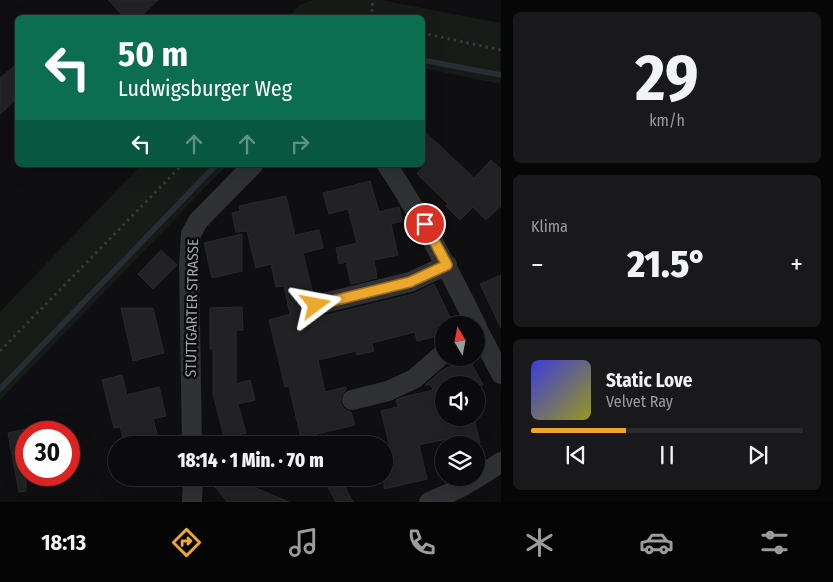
<!DOCTYPE html>
<html lang="de">
<meta charset="utf-8">
<style>
:root{--surface:#0b0b0d;--page:#19191b;--text:#f1f3f6;--muted:#9a9b9d;--line:#2b2b2e;--accent:#eca82c}
body{margin:0;font-family:"Fira Sans Condensed",sans-serif;background:var(--page);color:var(--text);height:100vh;display:flex;flex-direction:column;font-size:19px;white-space:nowrap}
*{box-sizing:border-box;margin:0}
p{font-size:16px;color:var(--muted)}
.icon{flex:none;width:28px;height:28px;fill:none;stroke:currentColor;stroke-width:2;stroke-linecap:round;stroke-linejoin:round}
.map{position:relative;flex:1;overflow:hidden}
.panel{display:flex;flex-direction:column;gap:12px;padding:12px;background:#060607;width:332px}
.panel>*{flex:none}
.top-card{position:absolute;left:15px;top:15px;width:410px;height:152px;border-radius:8px;box-shadow:0 5px 20px #0002,0 0 0 1px var(--line);background:#0b6e4f;color:#fff;overflow:hidden}
.needle{width:32px;rotate:350deg}
.tools{position:absolute;left:435px;top:316px;display:grid;gap:10px}
.tools a{display:grid;place-items:center;width:50px;height:50px;border-radius:50%;background:var(--surface);box-shadow:0 5px 20px #0002,0 0 0 1px var(--line);font-size:25px}
.speed{position:absolute;left:15px;top:421px;display:flex;gap:10px;font-size:25px;font-weight:700;text-align:center}
.speed>*{display:grid;place-content:center;width:65px;height:65px;border-radius:50%;background:var(--surface);box-shadow:0 5px 20px #0002,0 0 0 1px var(--line);line-height:1}
.speed .limit{border:8px solid #d22;background:#fff;color:#111}
.pin{position:absolute;display:grid;place-items:center;width:42px;height:42px;color:#fff;margin:-21px;border:2px solid #fff;border-radius:50%;box-shadow:0 1px 5px #0007}
.me{position:absolute;width:55px;margin:-28px;rotate:77deg;stroke-linejoin:round;filter:drop-shadow(0 0 4px #0008)}
.turn{display:flex;align-items:center;gap:18px;height:105px;padding:0 20px;font-size:22px}
.turn .icon{width:65px;height:65px;stroke-width:2.5}
.turn b{display:block;font-size:35px;line-height:42px}
.lanes{display:flex;align-items:center;height:48px;padding:0 20px;background:#0003;justify-content:center;gap:25px;direction:ltr}
.lanes .off{opacity:.35}
.big{font-size:38px;font-weight:800;line-height:1.1}
.panel .card{flex:1;display:flex;flex-direction:column;justify-content:center;gap:8px;min-width:0;padding:0 18px;border-radius:8px;background:var(--page)}
.panel .dial{align-items:center;gap:0}
.dial b{font-size:65px;line-height:1}
.song{display:flex;align-items:center;gap:15px}
.cover{width:60px;height:60px;border-radius:8px;background:linear-gradient(135deg,hsl(240 70% 55%),hsl(60 70% 35%))}
.played{height:5px;border-radius:2px;background:linear-gradient(90deg,var(--accent) 35%,var(--line) 35%)}
.keys{display:flex;justify-content:space-around;direction:ltr}
.heat{display:flex;justify-content:space-between;align-items:center;font-size:28px;direction:ltr}
.trip{position:absolute;left:108px;top:436px;width:285px;height:50px;border-radius:25px;background:var(--surface);box-shadow:0 5px 20px #0002,0 0 0 1px var(--line);font-weight:800;line-height:50px;text-align:center}
.tabs{display:flex;height:80px;justify-content:space-around;align-items:center;background:#040405;color:var(--muted)}
.tabs .icon{width:35px;height:35px}
.tabs .current{color:var(--accent)}
.tabs b{font-size:22px;color:var(--text)}
main{display:flex;flex:1;min-height:0}
.map>svg:first-child{display:block}
</style>
<main>
<div class="map">
<svg width="501" height="502" viewBox="0 0 501 502">
<rect width="100%" height="100%" fill="#0f0f11"/>
<g fill="#161b17">
<polygon points="313,0 381,0 500,23 500,84 423,68 422,18 288,17 300,5"/>
<polygon points="141,165 227,165 0,400 0,312"/>
</g>
<g fill="none" stroke-linecap="round" stroke-linejoin="round">
<g stroke="#262e33" stroke-width="5.5">
<polyline points="422,60 501,75"/>
<polyline points="0,389 216,165"/>
</g>
</g>
<g fill="#222225" stroke="#29292d">
<polygon points="108,0 158,0 139,18 125,18"/>
<polygon points="18,63 18,98 0,114 0,78"/>
<polygon points="422,129 474,178 491,160 501,169 501,206 486,220 473,207 460,220 446,206 448,204 417,174 422,168"/>
<polygon points="370,181 379,212 399,207 402,221 391,224 398,255 374,260 377,278 351,284 346,262 339,264 336,248 357,243 348,209 329,214 323,193"/>
<polygon points="286,196 295,235 319,230 323,248 303,253 313,294 307,297 305,302 305,308 308,314 313,316 319,317 413,294 434,284 454,325 444,325 444,335 417,341 415,332 372,343 374,351 357,355 356,351 318,360 325,392 346,387 346,390 341,396 340,402 344,409 351,412 355,425 317,434 323,445 306,445 300,434 289,386 285,387 269,320 290,314 284,286 276,287 271,264 256,268 247,231 236,232 232,213 240,211 239,206"/>
<polygon points="242,234 242,271 212,278 204,243"/>
<polygon points="161,250 177,265 153,289 138,274"/>
<polygon points="501,275 501,328 480,284"/>
<polygon points="242,307 243,330 236,330 236,384 250,380 255,400 238,404 246,433 241,434 243,442 226,445 213,394 213,349 210,349 210,308"/>
<polygon points="121,308 153,308 164,353 133,361"/>
<polygon points="469,358 483,385 444,385 444,418 474,418 480,443 457,445 456,437 419,445 427,479 384,489 384,454 391,452 381,411 398,407 396,400 403,397 433,390 431,385 425,385 442,370"/>
<polygon points="122,375 127,395 159,387 166,416 153,419 160,445 125,445 120,427 114,428 102,380"/>
<polygon points="26,429 26,491 19,492 8,433"/>
<polygon points="208,478 244,478 251,486 289,502 227,502"/>
<polygon points="323,478 340,478 353,502 336,502"/>
</g>
<g fill="none" stroke-linecap="round" stroke-linejoin="round">
<g stroke="#36383c" stroke-width="3" stroke-dasharray="2.5 4" stroke-linecap="butt">
<polyline points="370,18 373,6 371,0"/>
<polyline points="422,33 501,50"/>
<polyline points="0,351 182,165"/>
</g>
<g stroke="#303135" stroke-width="20">
<path d="M387,165C421,216 449,270 476,325"/>
<polyline points="316,305 410,282 447,265"/>
<polyline points="476,326 501,374"/>
<polyline points="352,400 388,391 414,379 444,353"/>
<polyline points="192,445 189,265 191,234 198,221 253,165"/>
<polyline points="192,502 193,478"/>
<path d="M429,502C455,492 478,478 501,462"/>
</g>
</g>
<g fill="none" stroke-linecap="round" stroke-linejoin="round">
<defs>
<polyline id="route" points="316,305 410,282 447,265 425,224"/>
</defs>
<use href="#route" stroke="#996d1d" stroke-width="12"/>
<use href="#route" stroke="#eca82c" stroke-width="9"/>
</g>
<g text-anchor="middle" stroke-width="5" stroke-linejoin="round" paint-order="stroke">
<g font-size="15" fill="#a1a6b1" stroke="#0a0a0c">
<text transform="translate(192 308) rotate(-89)" y="5">STUTTGARTER STRASSE</text>
</g>
</g>
</svg>
<div class="tools">
<a><svg class="needle" viewBox="-14 -14 28 28"><path d="M0-13l5 13h-10z" fill="#e53935"/><path d="M0 13l5-13h-10z" fill="#9a9b9d"/></svg></a>
<a><svg class="icon" aria-label="sound" viewBox="0 0 24 24"><path d="M4 9h4l5-4v14l-5-4H4zM17 9q2 3 0 6"/></svg></a>
<a><svg class="icon" aria-label="layers" viewBox="0 0 24 24"><path d="M12 4l9 5-9 5-9-5zM3 14l9 5 9-5"/></svg></a>
</div>
<div class="speed"><div class="limit">30</div></div>
<div class="pin" style="left:425px;top:224px;background:#d93025"><svg class="icon" aria-label="arrive" viewBox="0 0 24 24"><path d="M6 21V4h12l-3 4 3 4H6"/></svg></div>
<svg class="me" style="left:316px;top:305px" viewBox="-20 -20 40 40"><path d="M0-17L14 15 0 8-14 15z" fill="#eca82c" stroke="#fff" stroke-width="4"/></svg>
<div class="trip">18:14 · 1 Min. · 70 m</div>
<div class="top-card">
<div class="turn"><svg class="icon" aria-label="left" viewBox="0 0 24 24"><path d="M17 20v-9H6M10 6l-5 5 5 5"/></svg><div><b>50 m</b>Ludwigsburger Weg</div></div>
<div class="lanes"><svg class="icon" aria-label="left" viewBox="0 0 24 24"><path d="M17 20v-9H6M10 6l-5 5 5 5"/></svg><svg class="icon off" aria-label="ahead" viewBox="0 0 24 24"><path d="M12 20V5M6 11l6-6 6 6"/></svg><svg class="icon off" aria-label="ahead" viewBox="0 0 24 24"><path d="M12 20V5M6 11l6-6 6 6"/></svg><svg class="icon off" aria-label="right" viewBox="0 0 24 24"><path d="M7 20v-9h11M14 6l5 5-5 5"/></svg></div>
</div>
</div>
<section class="panel">
<div class="card dial"><b>29</b><p>km/h</p></div>
<div class="card"><p>Klima</p>
<div class="heat"><a>−</a><b class="big">21.5°</b><a>+</a></div>
</div>
<div class="card">
<div class="song"><i class="cover"></i><div><b>Static Love</b><p>Velvet Ray</p></div></div>
<div class="played"></div>
<div class="keys"><svg class="icon" aria-label="previous" viewBox="0 0 24 24"><path d="M18 5L8 12l10 7zM5 5v14"/></svg><svg class="icon" aria-label="pause" viewBox="0 0 24 24"><path d="M8 5v14M16 5v14"/></svg><svg class="icon" aria-label="next" viewBox="0 0 24 24"><path d="M6 5l10 7-10 7zM19 5v14"/></svg></div>
</div>
</section>
</main>
<nav class="tabs">
<b>18:13</b>
<svg class="icon current" aria-label="directions" viewBox="0 0 24 24"><path d="M12 3l9 9-9 9-9-9zM9 14v-3h6M13 9l2 2-2 2"/></svg>
<svg class="icon" aria-label="music" viewBox="0 0 24 24"><path d="M9 18V5l10-2v13"/><circle cx="6" cy="18" r="3"/><circle cx="16" cy="16" r="3"/></svg>
<svg class="icon" aria-label="phone" viewBox="0 0 24 24"><path d="M5 4h4l2 5-3 2q2 4 5 5l2-3 5 2v4C11 20 4 13 5 4z"/></svg>
<svg class="icon" aria-label="climate" viewBox="0 0 24 24"><path d="M12 3v18M4 7l16 10M4 17L20 7"/></svg>
<svg class="icon" aria-label="car" viewBox="0 0 24 24"><path d="M5 17H2v-5l4-1 3-4h7l3 4 3 1v5h-3M9 17h6M6 11h13"/><circle cx="7" cy="17" r="2"/><circle cx="17" cy="17" r="2"/></svg>
<svg class="icon" aria-label="filters" viewBox="0 0 24 24"><path d="M4 7h16M4 17h16"/><circle cx="9" cy="7" r="2"/><circle cx="15" cy="17" r="2"/></svg>
</nav>
